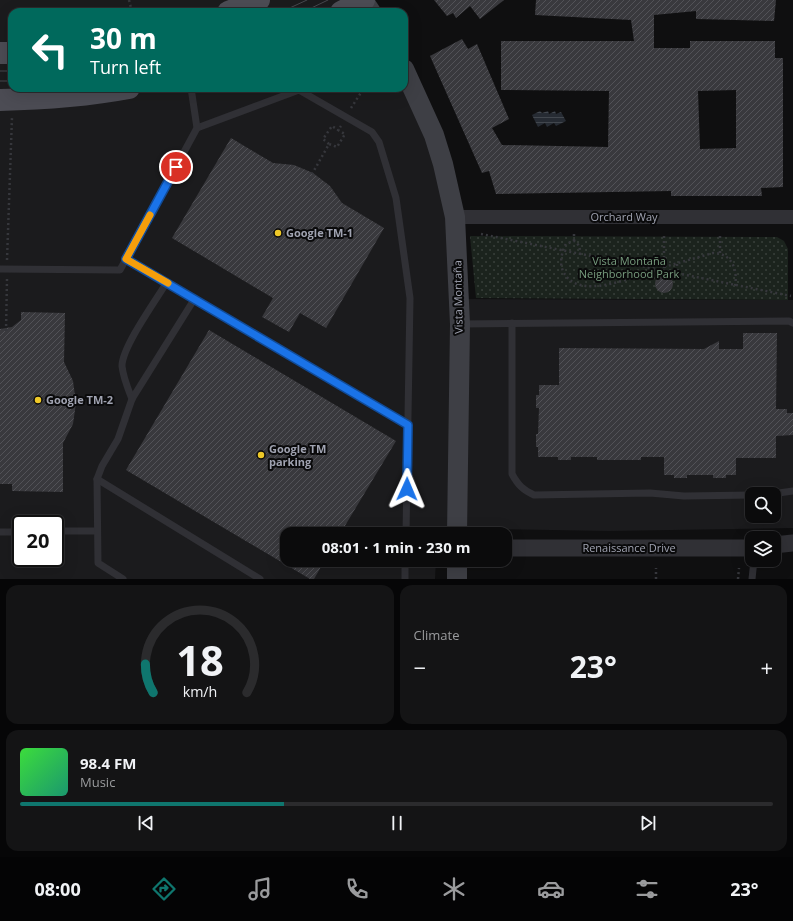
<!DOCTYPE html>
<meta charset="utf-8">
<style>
:root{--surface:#0b0b0c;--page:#141415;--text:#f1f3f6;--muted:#9a9b9d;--line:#2b2b2d;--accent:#0f766e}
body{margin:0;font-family:"Open Sans",sans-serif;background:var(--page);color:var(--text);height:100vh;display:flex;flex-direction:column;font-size:15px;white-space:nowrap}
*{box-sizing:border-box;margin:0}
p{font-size:13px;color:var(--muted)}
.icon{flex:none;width:22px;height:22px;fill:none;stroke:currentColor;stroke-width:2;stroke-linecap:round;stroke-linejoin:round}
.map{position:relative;height:579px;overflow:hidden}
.details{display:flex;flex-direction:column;gap:6px;padding:6px;background:#060607;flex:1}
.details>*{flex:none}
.guide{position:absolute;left:8px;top:8px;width:400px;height:84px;border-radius:12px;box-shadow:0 4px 16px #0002,0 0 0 1px var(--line);background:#00695c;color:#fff;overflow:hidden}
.buttons{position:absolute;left:745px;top:487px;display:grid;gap:8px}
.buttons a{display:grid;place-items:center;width:36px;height:36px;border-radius:8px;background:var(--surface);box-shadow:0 4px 16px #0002,0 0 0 1px var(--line);font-size:20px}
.speed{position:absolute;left:12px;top:515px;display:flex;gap:8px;font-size:20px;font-weight:700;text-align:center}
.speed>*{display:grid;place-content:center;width:52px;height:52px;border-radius:50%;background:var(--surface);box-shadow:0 4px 16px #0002,0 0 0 1px var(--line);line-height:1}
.speed .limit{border:2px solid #111;border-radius:6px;background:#fff;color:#111}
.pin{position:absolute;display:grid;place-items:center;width:34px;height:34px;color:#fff;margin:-17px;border:2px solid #fff;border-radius:50%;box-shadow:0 1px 4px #0007}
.me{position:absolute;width:44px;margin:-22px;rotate:1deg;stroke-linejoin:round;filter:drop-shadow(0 0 3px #0008)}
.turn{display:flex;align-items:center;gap:14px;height:84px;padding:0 16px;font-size:18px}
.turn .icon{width:52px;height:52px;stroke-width:2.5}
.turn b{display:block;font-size:28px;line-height:34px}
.big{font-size:30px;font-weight:700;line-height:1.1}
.details .widget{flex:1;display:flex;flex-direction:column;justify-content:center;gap:6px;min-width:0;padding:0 14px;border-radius:12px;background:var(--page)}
.details .dial{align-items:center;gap:0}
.dial svg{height:104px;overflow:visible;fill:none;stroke:var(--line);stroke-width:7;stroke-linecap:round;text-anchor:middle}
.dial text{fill:var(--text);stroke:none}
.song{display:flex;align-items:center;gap:12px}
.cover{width:48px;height:48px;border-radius:6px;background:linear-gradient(135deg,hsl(120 70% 55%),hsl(160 70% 35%))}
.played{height:4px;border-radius:2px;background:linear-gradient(90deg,var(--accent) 35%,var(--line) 35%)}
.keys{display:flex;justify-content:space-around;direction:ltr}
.heat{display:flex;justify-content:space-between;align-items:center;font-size:22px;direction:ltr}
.details .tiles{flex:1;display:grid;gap:6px;grid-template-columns:1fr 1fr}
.widget:last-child{grid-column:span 2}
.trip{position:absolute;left:280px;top:527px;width:232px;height:40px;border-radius:12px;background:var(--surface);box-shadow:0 4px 16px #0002,0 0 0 1px var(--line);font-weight:700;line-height:40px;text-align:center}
.tabs{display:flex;height:64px;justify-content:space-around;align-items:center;background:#040405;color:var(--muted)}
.tabs .icon{width:28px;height:28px}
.tabs .selected{color:var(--accent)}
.tabs b{font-size:18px;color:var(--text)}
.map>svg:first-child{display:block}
</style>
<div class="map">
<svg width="793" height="579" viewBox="0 0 793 579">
<defs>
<pattern id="grass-dots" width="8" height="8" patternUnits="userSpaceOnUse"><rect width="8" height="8" fill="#1b231d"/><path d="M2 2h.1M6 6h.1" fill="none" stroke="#39403b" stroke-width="1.8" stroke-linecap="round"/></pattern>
<pattern id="water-rules" width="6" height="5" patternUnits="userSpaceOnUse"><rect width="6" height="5" fill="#262b33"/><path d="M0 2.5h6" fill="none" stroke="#42474e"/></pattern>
<pattern id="building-hatch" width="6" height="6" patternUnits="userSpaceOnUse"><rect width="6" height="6" fill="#39393d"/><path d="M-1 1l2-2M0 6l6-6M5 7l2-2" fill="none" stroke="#525257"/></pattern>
</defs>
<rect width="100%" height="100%" fill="#0f0f10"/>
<path fill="#1b1b1d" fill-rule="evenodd" d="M0,0H364L371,12H12V88H404L439,151L460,299L793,300V528L609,531L437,528L436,534H287V560H436L435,579H0ZM752,494H774V516H752ZM21,524H55V558H21Z"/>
<polygon fill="url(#grass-dots)" points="470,236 777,237 784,241 788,249 788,300 476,298"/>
<polygon fill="url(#water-rules)" points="540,111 542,113 548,111 549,114 555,111 556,114 561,112 566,121 556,126 554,123 547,127 545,123 538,127 532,115"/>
<g fill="url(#building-hatch)" fill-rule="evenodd">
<polygon points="434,0 504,0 480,19 470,6 456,18 453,13 447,16"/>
<path d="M536,0H776L774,21L696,19V11L654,15V48H690V41H775V58H783V187L761,188L762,196H671V191L496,194L489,171L482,173L430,56L462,39L468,49L477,44L509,119L492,128L502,145L608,147L609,91L501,90V41H634L631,20L535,15ZM736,90V148L700,149L698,91Z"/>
<polygon points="231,138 273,163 294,165 313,173 330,186 342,203 384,228 326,328 300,313 289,332 262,317 273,298 172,238"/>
<circle cx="664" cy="284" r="9"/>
<polygon points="21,312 65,313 64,362 73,381 76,403 73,424 63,443 63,492 12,491 12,484 0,484 0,329 12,327 21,320"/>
<polygon points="209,330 396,441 340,534 287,534 287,560 325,560 314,579 310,579 126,470"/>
<polygon points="743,333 777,333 776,409 787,409 787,413 793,413 793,435 776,436 776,458 736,458 736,475 726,475 726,478 713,478 713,475 687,475 687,478 674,478 674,475 664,475 664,457 641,457 641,460 597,460 597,457 571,457 571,460 558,460 558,457 538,457 538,447 536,447 536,434 538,434 539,408 536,408 536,395 539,395 539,385 559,385 559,348 704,349 719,341 719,349 743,349"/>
</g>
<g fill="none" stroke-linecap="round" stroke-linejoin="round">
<g stroke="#36373c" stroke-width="2.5" stroke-dasharray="2 3" stroke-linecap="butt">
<polyline points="129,0 132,12"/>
<polyline points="351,108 364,88"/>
<polyline points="329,144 323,139 332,126 338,130"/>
<polyline points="307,183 329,144 337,147 345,134 338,130 341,126"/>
<polyline points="481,234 791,296"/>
<polyline points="574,241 574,232"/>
<polyline points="720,253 720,233"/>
<path d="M580,255C580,248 580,245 574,241L566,244C562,251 559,263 563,271C577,302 632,277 656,270"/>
<polyline points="7,260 12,117"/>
<polyline points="677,264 677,273"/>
<path d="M664,267L713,253C732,253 738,270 735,286"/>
<polyline points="664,268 664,234"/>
<polyline points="6,331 7,279"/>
<polyline points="656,579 656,568"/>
<polyline points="738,579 739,568"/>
</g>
<g stroke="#303035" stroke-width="7">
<polyline points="197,128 299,90 372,132 379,142 396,198 410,298 406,534"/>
<polyline points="126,259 408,425"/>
<polyline points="0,269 120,270 197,128 191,88"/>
<path d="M512,323V474C518,485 523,490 534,495L650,493L684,496L752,495"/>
<polyline points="462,324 789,321 793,323"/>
<path d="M132,399C128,389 123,377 122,366C122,347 156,300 167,282"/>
<polyline points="97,479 260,579"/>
<polyline points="772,494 793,491"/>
<polyline points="55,531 97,531"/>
<polyline points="0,532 21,532"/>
<polyline points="123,579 98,563 97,479 102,466 118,439 132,399 195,298"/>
<polyline points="405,579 405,560"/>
<polyline points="752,579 754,560"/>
</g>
<polyline stroke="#303035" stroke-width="14" points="455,217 793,217"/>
<g stroke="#303035" stroke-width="17">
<polyline points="774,545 793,543"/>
<polyline points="505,548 752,548"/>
</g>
<g stroke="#3e3f45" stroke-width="20">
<polyline points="363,0 371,12"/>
<polyline points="404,69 434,135 443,164 455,217 460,324 457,534"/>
<polyline points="457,579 457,560"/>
</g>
<g stroke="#4c4c54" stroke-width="22">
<polyline points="228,12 259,0"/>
<polyline points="341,12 364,0"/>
<polyline points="0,53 12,53"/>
<path d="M0,100C44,99 86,96 129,88"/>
</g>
<g stroke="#47484e" stroke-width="1">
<polyline points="281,12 307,0"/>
<polyline points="303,12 328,0"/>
<polyline points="0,71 12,71"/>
<polyline points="0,81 12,81"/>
</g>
</g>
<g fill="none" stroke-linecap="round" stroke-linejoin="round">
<defs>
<polyline id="route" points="176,167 126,259 408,425 407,489"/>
</defs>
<use href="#route" stroke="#114b97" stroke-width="10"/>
<use href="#route" stroke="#1a73e8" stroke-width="7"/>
<polyline stroke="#f59e0b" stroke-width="7" points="150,215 126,259 168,283"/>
</g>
<g fill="#efc928" stroke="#0a0a0b" stroke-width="1.5">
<circle cx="278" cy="233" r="4"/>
<circle cx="38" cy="400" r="4"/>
<circle cx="261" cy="455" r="4"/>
</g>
<g text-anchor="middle" stroke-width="4" stroke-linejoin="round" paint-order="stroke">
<g font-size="11" fill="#a0a3b1" stroke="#0a0a0b">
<text x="624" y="221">Orchard Way</text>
<text transform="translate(458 297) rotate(-91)" y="4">Vista Montaña</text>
<text x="629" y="552">Renaissance Drive</text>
</g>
<g font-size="11" font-weight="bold" fill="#a0a3b1" stroke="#0a0a0b" text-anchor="start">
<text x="286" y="237">Google TM-1</text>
<text x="46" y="404">Google TM-2</text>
<text x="269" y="453">Google TM<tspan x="269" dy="13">parking</tspan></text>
</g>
<g font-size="11" fill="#779c7e" stroke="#0a0a0b">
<text x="629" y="265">Vista Montaña<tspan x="629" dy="13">Neighborhood Park</tspan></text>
</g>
</g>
</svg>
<div class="buttons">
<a><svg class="icon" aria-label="search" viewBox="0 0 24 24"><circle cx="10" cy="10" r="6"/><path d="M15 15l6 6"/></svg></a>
<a><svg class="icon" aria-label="layers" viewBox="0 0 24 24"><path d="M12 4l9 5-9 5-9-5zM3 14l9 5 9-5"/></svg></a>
</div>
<div class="speed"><div class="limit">20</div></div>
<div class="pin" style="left:176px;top:167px;background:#d93025"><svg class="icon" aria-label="arrive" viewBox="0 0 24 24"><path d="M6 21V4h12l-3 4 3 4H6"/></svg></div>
<svg class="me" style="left:407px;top:489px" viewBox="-20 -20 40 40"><path d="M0-17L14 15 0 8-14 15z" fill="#1a73e8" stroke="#fff" stroke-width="4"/></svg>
<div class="trip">08:01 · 1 min · 230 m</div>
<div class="guide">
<div class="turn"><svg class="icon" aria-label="left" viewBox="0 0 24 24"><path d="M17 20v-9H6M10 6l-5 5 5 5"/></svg><div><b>30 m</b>Turn left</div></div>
</div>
</div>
<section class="details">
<div class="tiles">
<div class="widget dial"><svg viewBox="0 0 100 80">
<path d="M14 69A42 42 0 1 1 86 69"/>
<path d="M14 69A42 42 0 0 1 8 47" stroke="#0f766e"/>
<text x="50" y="56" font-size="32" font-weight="700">18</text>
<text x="50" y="72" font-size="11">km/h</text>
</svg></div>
<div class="widget"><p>Climate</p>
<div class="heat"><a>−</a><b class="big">23°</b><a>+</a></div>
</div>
<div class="widget">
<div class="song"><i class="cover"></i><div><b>98.4 FM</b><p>Music</p></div></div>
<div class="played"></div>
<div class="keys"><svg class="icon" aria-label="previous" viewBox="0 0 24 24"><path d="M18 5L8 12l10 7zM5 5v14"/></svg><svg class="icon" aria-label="pause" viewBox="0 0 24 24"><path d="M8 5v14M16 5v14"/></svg><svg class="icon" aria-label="next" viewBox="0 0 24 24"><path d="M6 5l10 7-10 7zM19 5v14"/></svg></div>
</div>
</div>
</section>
<nav class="tabs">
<b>08:00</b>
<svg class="icon selected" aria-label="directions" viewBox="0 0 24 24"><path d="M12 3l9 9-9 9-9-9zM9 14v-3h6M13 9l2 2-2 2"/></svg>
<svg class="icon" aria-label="music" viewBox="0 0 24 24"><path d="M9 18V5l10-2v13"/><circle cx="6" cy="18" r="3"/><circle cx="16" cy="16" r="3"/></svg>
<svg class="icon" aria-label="phone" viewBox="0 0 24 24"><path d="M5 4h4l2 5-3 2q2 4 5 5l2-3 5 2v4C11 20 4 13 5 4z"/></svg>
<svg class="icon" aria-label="climate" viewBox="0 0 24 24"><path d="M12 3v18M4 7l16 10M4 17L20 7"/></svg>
<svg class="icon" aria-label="car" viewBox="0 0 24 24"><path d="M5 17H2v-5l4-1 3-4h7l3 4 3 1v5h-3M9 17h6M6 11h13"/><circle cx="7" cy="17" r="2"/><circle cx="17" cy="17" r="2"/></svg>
<svg class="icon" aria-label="filters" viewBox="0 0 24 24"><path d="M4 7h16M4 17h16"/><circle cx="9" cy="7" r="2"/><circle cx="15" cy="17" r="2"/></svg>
<b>23°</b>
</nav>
